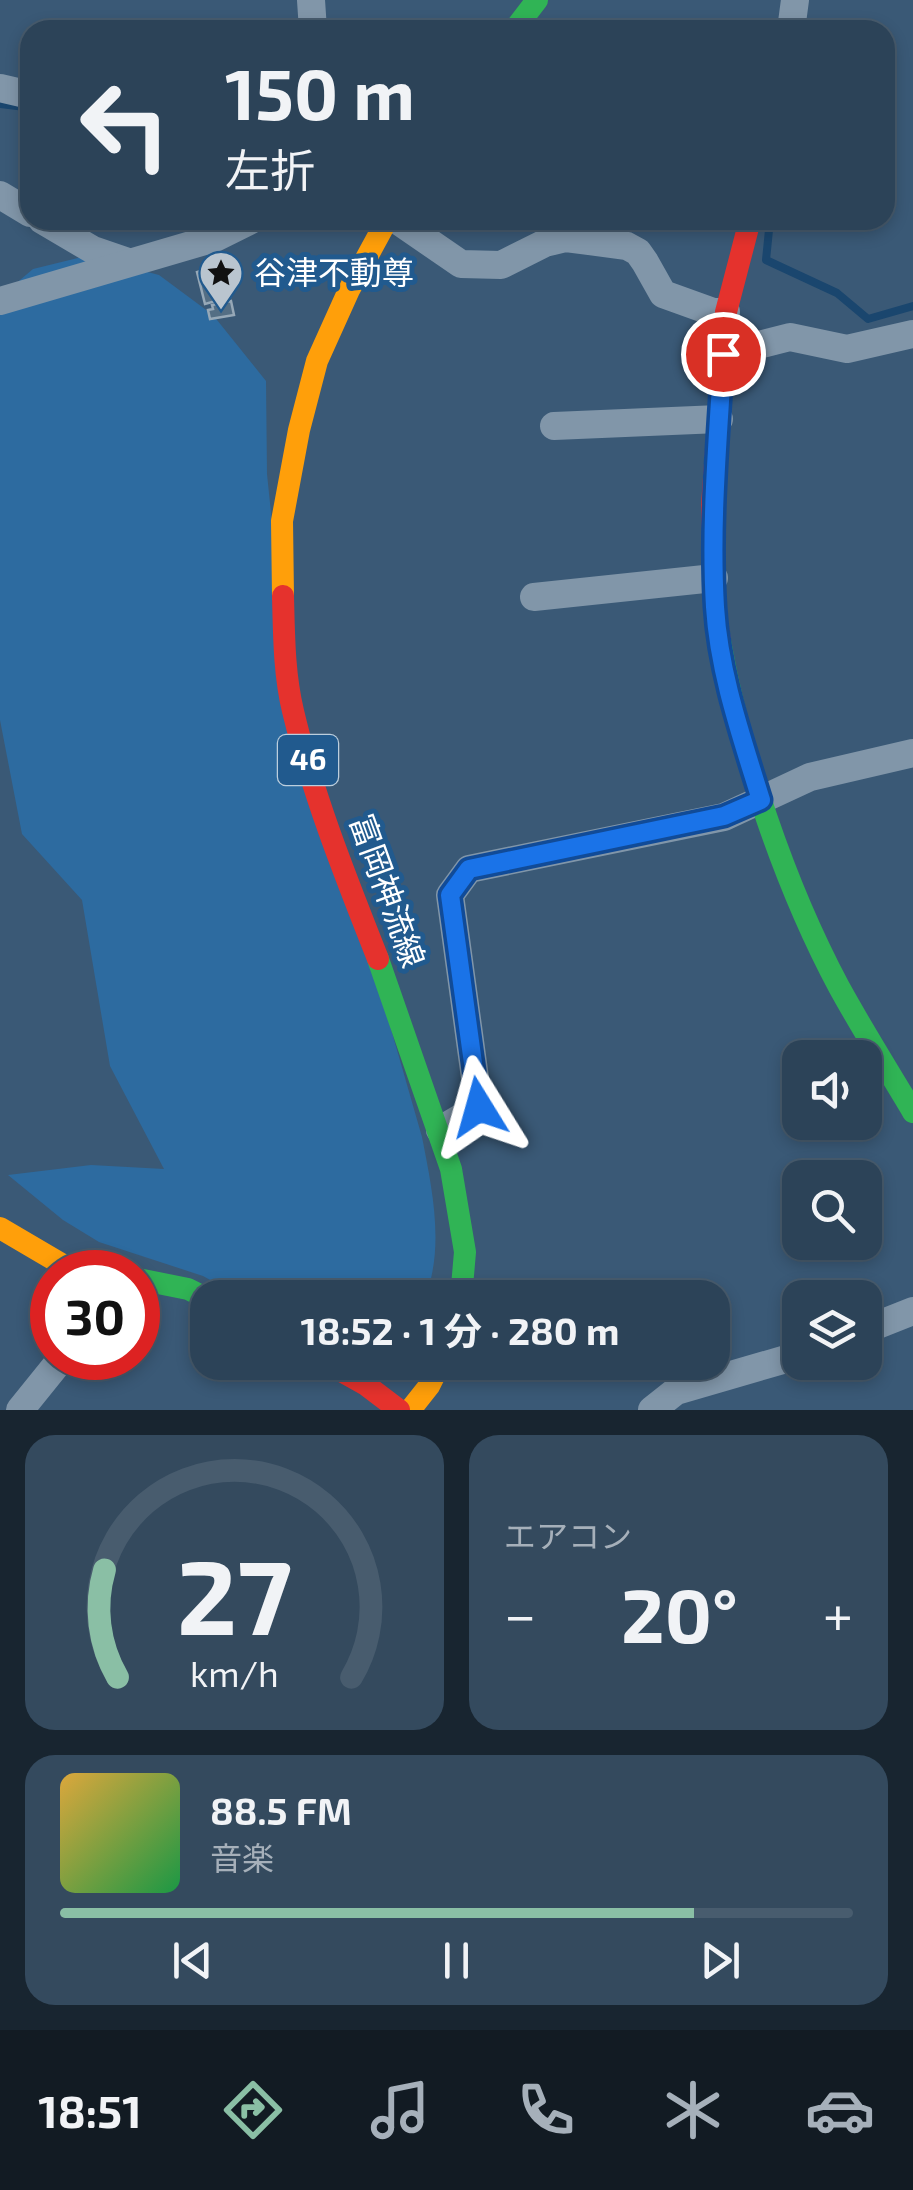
<!DOCTYPE html>
<html lang="ja">
<meta charset="utf-8">
<style>
:root{--surface:#2c4358;--page:#344a5e;--text:#f1f3f6;--muted:#a6b0ba;--line:#485c6e;--accent:#8abfa5}
body{margin:0;font-family:"Exo 2","Noto Sans JP",sans-serif;background:var(--page);color:var(--text);height:100vh;display:flex;flex-direction:column;font-size:38px;white-space:nowrap}
*{box-sizing:border-box;margin:0}
p{font-size:32px;color:var(--muted)}
.icon{flex:none;width:55px;height:55px;fill:none;stroke:currentColor;stroke-width:2;stroke-linecap:round;stroke-linejoin:round}
.map{position:relative;height:1410px;overflow:hidden}
.details{display:flex;flex-direction:column;gap:25px;padding:25px;background:#182530;flex:1}
.details>*{flex:none}
.guide{position:absolute;left:20px;top:20px;width:875px;height:210px;border-radius:30px;box-shadow:0 5px 15px #0003,0 0 0 2px var(--line);background:#2c4358;color:var(--text);overflow:hidden}
.tools{position:absolute;left:782px;top:1040px;display:grid;gap:20px}
.tools a{display:grid;place-items:center;width:100px;height:100px;border-radius:20px;background:var(--surface);box-shadow:0 5px 15px #0003,0 0 0 2px var(--line);font-size:50px}
.speed{position:absolute;left:30px;top:1250px;display:flex;gap:20px;font-size:50px;font-weight:700;text-align:center}
.speed>*{display:grid;place-content:center;width:130px;height:130px;border-radius:50%;background:var(--surface);box-shadow:0 5px 15px #0003,0 0 0 2px var(--line);line-height:1}
.speed .limit{border:15px solid #d22;background:#fff;color:#111}
.pin{position:absolute;display:grid;place-items:center;width:85px;height:85px;color:#fff;margin:-42px;border:5px solid #fff;border-radius:50%;box-shadow:0 2px 10px #0007}
.me{position:absolute;width:110px;margin:-55px;rotate:352deg;stroke-linejoin:round;filter:drop-shadow(0 0 8px #0008)}
.turn{display:flex;align-items:center;gap:35px;height:210px;padding:0 40px;font-size:45px}
.turn .icon{width:130px;height:130px;stroke-width:2.5}
.turn b{display:block;font-size:70px;line-height:85px}
.big{font-size:75px;font-weight:700;line-height:1.1}
.details .card{flex:1;display:flex;flex-direction:column;justify-content:center;gap:15px;min-width:0;padding:0 35px;border-radius:30px;background:var(--page)}
.details .dial{align-items:center;gap:0}
.dial svg{height:260px;overflow:visible;fill:none;stroke:var(--line);stroke-width:7;stroke-linecap:round;text-anchor:middle}
.dial text{fill:var(--text);stroke:none}
.song{display:flex;align-items:center;gap:30px}
.cover{width:120px;height:120px;border-radius:15px;background:linear-gradient(135deg,hsl(40 70% 55%),hsl(140 70% 35%))}
.played{height:10px;border-radius:5px;background:linear-gradient(90deg,var(--accent) 80%,var(--line) 80%)}
.keys{display:flex;justify-content:space-around;direction:ltr}
.heat{display:flex;justify-content:space-between;align-items:center;font-size:55px;direction:ltr}
.details .tiles{flex:1;display:grid;gap:25px;grid-template-columns:1fr 1fr}
.card:last-child{grid-column:span 2}
.trip{position:absolute;left:190px;top:1280px;width:540px;height:100px;border-radius:30px;background:var(--surface);box-shadow:0 5px 15px #0003,0 0 0 2px var(--line);font-weight:700;line-height:100px;text-align:center}
.tab-bar{display:flex;height:160px;justify-content:space-around;align-items:center;background:#121b23;color:var(--muted)}
.tab-bar .icon{width:70px;height:70px}
.tab-bar .on{color:var(--accent)}
.tab-bar b{font-size:45px;color:var(--text)}
.map>svg:first-child{display:block}
</style>
<div class="map">
<svg width="913" height="1410" viewBox="0 0 913 1410">
<rect width="100%" height="100%" fill="#3a5976"/>
<path fill="#2d6ba0" d="M86,256L159,275L213,315L266,381L267,474L287,667L422,1137C432,1188 445,1248 425,1297H241L203,1276L99,1242L63,1220L8,1175L91,1165L164,1169L110,1066L82,900L22,834L0,720V297L33,269Z"/>
<g fill="none" stroke-linecap="round" stroke-linejoin="round">
<g stroke="#1a466e" stroke-width="8">
<polyline points="0,104 25,107"/>
<polyline points="770,220 766,260 837,293 868,319 913,306"/>
</g>
</g>
<g fill="#546e84" stroke="#96a8b7" stroke-width="2.5">
<polygon points="222,264 230,297 205,304 197,272"/>
<polygon points="231,301 234,315 210,319 208,310 213,309 212,305"/>
</g>
<g fill="none" stroke-linecap="round" stroke-linejoin="round">
<g stroke="#8196a9" stroke-width="28">
<polyline points="311,0 313,30"/>
<polyline points="791,30 795,0"/>
<polyline points="0,88 30,95"/>
<polyline points="0,195 30,213"/>
<polyline points="42,220 93,250 128,262"/>
<polyline points="397,220 461,264 501,265 545,243 566,238 627,246 638,252 645,262 663,294 713,312 726,312"/>
<polyline points="0,301 215,238 251,220"/>
<polyline points="723,354 790,337 847,349 913,334"/>
<polyline points="554,426 719,419"/>
<polyline points="534,597 714,578"/>
<polyline points="440,1130 479,1107 450,895 469,869 724,817 810,777 913,753"/>
<polyline points="865,1330 913,1311"/>
<polyline points="20,1410 62,1358"/>
<polyline points="652,1410 676,1391 800,1355"/>
</g>
<g stroke="#30b455" stroke-width="22">
<polyline points="514,30 537,0"/>
<path d="M720,641C740,753 785,886 839,987C862,1029 888,1070 913,1112"/>
<polyline points="378,959 451,1169 465,1252 461,1298"/>
<polyline points="138,1279 188,1289 208,1299"/>
</g>
<g stroke="#ff9f0a" stroke-width="22">
<polyline points="283,596 282,521 299,430 317,361 349,290 387,220"/>
<polyline points="0,1228 63,1265 102,1272"/>
<polyline points="410,1410 429,1386 441,1362"/>
</g>
<g stroke="#e5322d" stroke-width="22">
<path d="M283,596C284,634 284,674 293,711C313,796 346,878 378,959"/>
<polyline points="720,641 715,610 712,505 726,312 750,220"/>
<polyline points="325,1362 366,1385 399,1410"/>
</g>
</g>
<g fill="none" stroke-linecap="round" stroke-linejoin="round">
<defs>
<path id="route" d="M479,1107L450,895L469,869L724,816L761,800C742,738 719,673 715,607C710,523 718,439 723,354"/>
</defs>
<use href="#route" stroke="#114b97" stroke-width="25"/>
<use href="#route" stroke="#1a73e8" stroke-width="18"/>
</g>
<defs>
<symbol id="sight-pin" viewBox="-11 -11 22 30"><path d="M0 17L-7.5 6A9.5 9.5 0 1 1 7.5 6Z" fill="#bac5cf" stroke="#215a8e"/><path d="M0-6L1.8-2.2L6-1.7L2.9 1.2L3.7 5.4L0 3.3L-3.7 5.4L-2.9 1.2L-6-1.7L-1.8-2.2Z" fill="#111"/></symbol>
</defs>
<g fill-rule="evenodd">
<use href="#sight-pin" x="196" y="248" width="50" height="68"/>
</g>
<g text-anchor="middle" stroke-width="10" stroke-linejoin="round" paint-order="stroke">
<rect fill="#215a8e" stroke="#bccedd" stroke-width="2.5" x="278" y="735" width="60" height="50" rx="8"/>
<g font-size="30" font-weight="bold" fill="#fff">
<text x="308" y="770">46</text>
</g>
<g font-size="32" fill="#fff" stroke="#215a8e" text-anchor="start">
<text x="254" y="284">谷津不動尊</text>
</g>
<g font-size="32" fill="#fff" stroke="#215a8e">
<text transform="translate(387 891) rotate(70)" y="11">富岡神流線</text>
</g>
</g>
</svg>
<div class="tools">
<a><svg class="icon" aria-label="sound" viewBox="0 0 24 24"><path d="M4 9h4l5-4v14l-5-4H4zM17 9q2 3 0 6"/></svg></a>
<a><svg class="icon" aria-label="search" viewBox="0 0 24 24"><circle cx="10" cy="10" r="6"/><path d="M15 15l6 6"/></svg></a>
<a><svg class="icon" aria-label="layers" viewBox="0 0 24 24"><path d="M12 4l9 5-9 5-9-5zM3 14l9 5 9-5"/></svg></a>
</div>
<div class="speed"><div class="limit">30</div></div>
<div class="pin" style="left:723px;top:354px;background:#d93025"><svg class="icon" aria-label="arrive" viewBox="0 0 24 24"><path d="M6 21V4h12l-3 4 3 4H6"/></svg></div>
<svg class="me" style="left:479px;top:1107px" viewBox="-20 -20 40 40"><path d="M0-17L14 15 0 8-14 15z" fill="#1a73e8" stroke="#fff" stroke-width="4"/></svg>
<div class="trip">18:52 · 1 分 · 280 m</div>
<div class="guide">
<div class="turn"><svg class="icon" aria-label="left" viewBox="0 0 24 24"><path d="M17 20v-9H6M10 6l-5 5 5 5"/></svg><div><b>150 m</b>左折</div></div>
</div>
</div>
<section class="details">
<div class="tiles">
<div class="card dial"><svg viewBox="0 0 100 80">
<path d="M14 69A42 42 0 1 1 86 69"/>
<path d="M14 69A42 42 0 0 1 10 36" stroke="#8abfa5"/>
<text x="50" y="56" font-size="32" font-weight="700">27</text>
<text x="50" y="72" font-size="11">km/h</text>
</svg></div>
<div class="card"><p>エアコン</p>
<div class="heat"><a>−</a><b class="big">20°</b><a>+</a></div>
</div>
<div class="card">
<div class="song"><i class="cover"></i><div><b>88.5 FM</b><p>音楽</p></div></div>
<div class="played"></div>
<div class="keys"><svg class="icon" aria-label="previous" viewBox="0 0 24 24"><path d="M18 5L8 12l10 7zM5 5v14"/></svg><svg class="icon" aria-label="pause" viewBox="0 0 24 24"><path d="M8 5v14M16 5v14"/></svg><svg class="icon" aria-label="next" viewBox="0 0 24 24"><path d="M6 5l10 7-10 7zM19 5v14"/></svg></div>
</div>
</div>
</section>
<nav class="tab-bar">
<b>18:51</b>
<svg class="icon on" aria-label="directions" viewBox="0 0 24 24"><path d="M12 3l9 9-9 9-9-9zM9 14v-3h6M13 9l2 2-2 2"/></svg>
<svg class="icon" aria-label="music" viewBox="0 0 24 24"><path d="M9 18V5l10-2v13"/><circle cx="6" cy="18" r="3"/><circle cx="16" cy="16" r="3"/></svg>
<svg class="icon" aria-label="phone" viewBox="0 0 24 24"><path d="M5 4h4l2 5-3 2q2 4 5 5l2-3 5 2v4C11 20 4 13 5 4z"/></svg>
<svg class="icon" aria-label="climate" viewBox="0 0 24 24"><path d="M12 3v18M4 7l16 10M4 17L20 7"/></svg>
<svg class="icon" aria-label="car" viewBox="0 0 24 24"><path d="M5 17H2v-5l4-1 3-4h7l3 4 3 1v5h-3M9 17h6M6 11h13"/><circle cx="7" cy="17" r="2"/><circle cx="17" cy="17" r="2"/></svg>
</nav>
